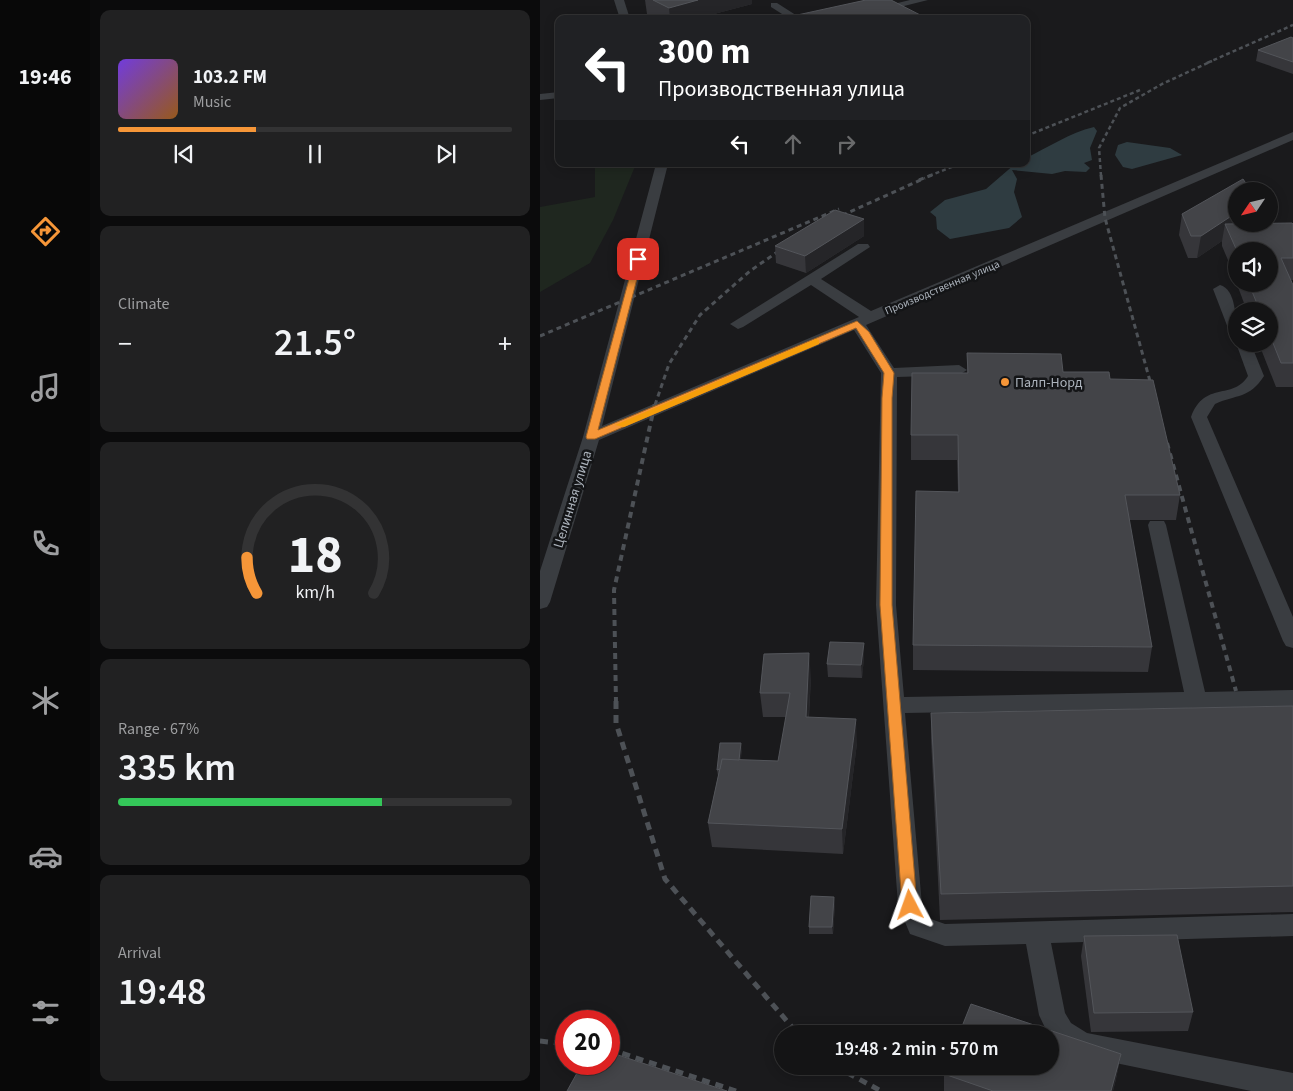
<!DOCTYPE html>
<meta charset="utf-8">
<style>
:root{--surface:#141415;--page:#212122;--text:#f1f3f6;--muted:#9d9ea0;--line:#333334;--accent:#f69638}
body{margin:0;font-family:"Source Sans 3",sans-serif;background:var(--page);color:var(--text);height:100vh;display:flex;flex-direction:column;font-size:19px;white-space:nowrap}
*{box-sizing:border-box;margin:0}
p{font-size:16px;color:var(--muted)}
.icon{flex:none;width:28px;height:28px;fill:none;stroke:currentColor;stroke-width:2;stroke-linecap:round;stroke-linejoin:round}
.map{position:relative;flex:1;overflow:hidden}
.panel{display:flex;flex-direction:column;gap:10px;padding:10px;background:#0b0b0c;width:450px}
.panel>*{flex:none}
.hud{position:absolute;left:15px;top:15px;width:475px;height:152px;border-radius:10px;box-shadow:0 2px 12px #0003,0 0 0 1px var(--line);background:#202124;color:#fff;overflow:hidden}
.needle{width:32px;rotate:235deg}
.tools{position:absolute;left:688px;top:182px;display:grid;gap:10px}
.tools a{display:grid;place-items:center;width:50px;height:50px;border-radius:50%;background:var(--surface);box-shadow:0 2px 12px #0003,0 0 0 1px var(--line);font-size:25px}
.speed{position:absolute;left:15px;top:1010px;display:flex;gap:10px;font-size:25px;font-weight:700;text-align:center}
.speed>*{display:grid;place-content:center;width:65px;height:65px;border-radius:50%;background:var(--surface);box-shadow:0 2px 12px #0003,0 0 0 1px var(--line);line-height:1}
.speed .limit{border:8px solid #d22;background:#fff;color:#111}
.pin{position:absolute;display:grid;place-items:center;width:42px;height:42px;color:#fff;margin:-21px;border-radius:10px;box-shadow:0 2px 8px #0006}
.me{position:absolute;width:55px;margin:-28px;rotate:356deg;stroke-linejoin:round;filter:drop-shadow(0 0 4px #0008)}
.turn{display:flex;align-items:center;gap:18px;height:105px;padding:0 20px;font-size:22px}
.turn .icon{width:65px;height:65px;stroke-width:2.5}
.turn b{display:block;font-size:35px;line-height:42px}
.lanes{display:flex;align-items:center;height:48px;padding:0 20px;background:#0003;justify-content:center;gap:25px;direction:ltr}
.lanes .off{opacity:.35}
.big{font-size:38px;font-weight:600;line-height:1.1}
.panel .tile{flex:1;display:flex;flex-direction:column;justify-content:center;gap:8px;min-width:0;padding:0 18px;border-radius:10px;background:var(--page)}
.panel .dial{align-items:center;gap:0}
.dial svg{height:130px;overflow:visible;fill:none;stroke:var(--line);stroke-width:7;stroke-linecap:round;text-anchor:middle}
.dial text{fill:var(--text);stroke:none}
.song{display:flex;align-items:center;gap:15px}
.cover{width:60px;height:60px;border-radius:8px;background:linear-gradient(135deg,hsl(260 70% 55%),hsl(30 70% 35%))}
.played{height:5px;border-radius:2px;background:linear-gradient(90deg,var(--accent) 35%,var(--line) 35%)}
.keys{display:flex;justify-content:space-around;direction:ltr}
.heat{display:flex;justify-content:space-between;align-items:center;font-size:28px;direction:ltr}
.charge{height:8px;border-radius:4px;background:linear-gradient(90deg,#34c759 67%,var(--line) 0)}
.trip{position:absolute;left:234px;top:1025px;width:285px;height:50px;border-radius:25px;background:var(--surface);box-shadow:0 2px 12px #0003,0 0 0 1px var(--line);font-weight:600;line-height:50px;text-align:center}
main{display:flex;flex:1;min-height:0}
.dock{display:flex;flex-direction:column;width:90px;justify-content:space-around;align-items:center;background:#080808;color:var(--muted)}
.dock .icon{width:35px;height:35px}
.dock .current{color:var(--accent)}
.dock b{font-size:22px;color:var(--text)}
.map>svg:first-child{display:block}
</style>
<main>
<nav class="dock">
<b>19:46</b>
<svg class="icon current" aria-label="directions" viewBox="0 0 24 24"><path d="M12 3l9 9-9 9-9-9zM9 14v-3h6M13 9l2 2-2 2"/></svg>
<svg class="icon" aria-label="music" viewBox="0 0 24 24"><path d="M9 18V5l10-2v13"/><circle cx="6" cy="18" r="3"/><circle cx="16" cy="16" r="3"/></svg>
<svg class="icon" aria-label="phone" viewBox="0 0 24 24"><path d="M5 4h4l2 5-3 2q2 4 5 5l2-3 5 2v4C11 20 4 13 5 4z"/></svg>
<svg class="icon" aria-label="climate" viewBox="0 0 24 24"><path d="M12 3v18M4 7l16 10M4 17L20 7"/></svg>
<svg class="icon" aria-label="car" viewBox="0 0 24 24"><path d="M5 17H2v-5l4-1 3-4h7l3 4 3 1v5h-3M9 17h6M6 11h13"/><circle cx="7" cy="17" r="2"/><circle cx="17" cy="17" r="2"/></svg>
<svg class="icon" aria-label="filters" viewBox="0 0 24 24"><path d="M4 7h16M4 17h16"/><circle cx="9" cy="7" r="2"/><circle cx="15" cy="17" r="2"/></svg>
</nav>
<section class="panel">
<div class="tile">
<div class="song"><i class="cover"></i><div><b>103.2 FM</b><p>Music</p></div></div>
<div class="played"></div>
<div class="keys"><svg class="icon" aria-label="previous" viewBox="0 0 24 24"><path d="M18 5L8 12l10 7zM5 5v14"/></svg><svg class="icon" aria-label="pause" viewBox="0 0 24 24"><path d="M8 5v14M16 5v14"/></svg><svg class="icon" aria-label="next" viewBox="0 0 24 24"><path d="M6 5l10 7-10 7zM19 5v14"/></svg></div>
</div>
<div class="tile"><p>Climate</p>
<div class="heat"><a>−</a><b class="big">21.5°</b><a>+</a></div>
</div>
<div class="tile dial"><svg viewBox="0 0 100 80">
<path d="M14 69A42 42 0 1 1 86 69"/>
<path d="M14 69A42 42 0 0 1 8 47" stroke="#f69638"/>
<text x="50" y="56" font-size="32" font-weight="700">18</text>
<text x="50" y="72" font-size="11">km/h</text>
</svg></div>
<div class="tile"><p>Range · 67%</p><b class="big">335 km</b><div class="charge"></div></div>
<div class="tile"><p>Arrival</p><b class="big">19:48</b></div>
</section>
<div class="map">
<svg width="753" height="1091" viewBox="0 0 753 1091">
<rect width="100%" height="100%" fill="#1a1a1c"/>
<polygon fill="#1f271f" points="55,164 96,164 73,220 50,263 0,292 0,207 55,197"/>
<g fill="#2f3c41">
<path d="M554,127L557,131L550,148L552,160L544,163L550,168L546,172L525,171L512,174L472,170L477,179L474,192L482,217L469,228L410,239L397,229L396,217L390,212L405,200L446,189L475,164H486V158C509,147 529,133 554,127Z"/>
<polygon points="587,142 630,148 642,155 592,169 583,167 575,155 578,145"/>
</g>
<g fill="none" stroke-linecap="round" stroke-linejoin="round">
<g fill="#3a3d41" fill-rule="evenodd">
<polygon points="74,0 84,0 90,19 80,19"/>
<polygon points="370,0 388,0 312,19 292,19"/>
<polygon points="231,3 237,3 262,19 250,19 231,7"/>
<polygon points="19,92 19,98 0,100 0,94"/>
<polygon points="753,132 753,140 326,325 354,368 419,365 427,370 419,375 357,377 356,605 364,697 644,692 608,525 610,521 624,521 626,525 665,692 753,690 753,706 365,713 382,905 388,918 405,924 753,914 753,936 511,943 525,1013 531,1023 547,1033 753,1073 753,1091 711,1091 532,1054 511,1041 510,1034 508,1034 499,1015 486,944 405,946 370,934 358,905 336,605 341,373 314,330 59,440 10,602 7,607 0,609 0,571 43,437 116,164 128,164 62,426 319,317 271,285 203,327 198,329 190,324 318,244 328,244 330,247 281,279 331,311"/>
<path d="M680,285C696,289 696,319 696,332L688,328L673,289Z"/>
<path d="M696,343L711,344L724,376C709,399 697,394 675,404L667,417L753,617V648L746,646L743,641L651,417C665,380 692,401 708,376Z"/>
</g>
<g stroke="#4d5156" stroke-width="2.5" stroke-dasharray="4 3" stroke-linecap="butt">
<polyline points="667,63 753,25"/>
<polyline points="486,136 600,90"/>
<polyline points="389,176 419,164"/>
<polyline points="561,176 559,148 580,108 622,84 672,61"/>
</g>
<g stroke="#4d5156" stroke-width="3" stroke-dasharray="5 4" stroke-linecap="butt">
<polyline points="561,175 565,218 613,392"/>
<polyline points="379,180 392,175"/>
<polyline points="294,219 385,178"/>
<polyline points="0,336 299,209"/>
<polyline points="115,405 129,364 160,315 210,271 246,246"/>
</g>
<g stroke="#4d5156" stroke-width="4" stroke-dasharray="6 5" stroke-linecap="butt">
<polyline points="627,443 696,691"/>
<polyline points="76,703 74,590 115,403"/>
</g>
<g stroke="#4d5156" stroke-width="5" stroke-dasharray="8 6" stroke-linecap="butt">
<polyline points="76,701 76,723 125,879 258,1034"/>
<polyline points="0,1041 26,1044"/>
<polyline points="69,1049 196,1091"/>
<polyline points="295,1066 341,1091"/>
</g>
</g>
<g fill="#36363a">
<polygon points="105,0 212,0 212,4 155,19 117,19 107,14"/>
<polygon points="753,38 753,74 716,61 718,50"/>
<polygon points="642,214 696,224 753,224 753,280 751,280 753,285 753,387 736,387 719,344 729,344 729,311 707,311 698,287 698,284 729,284 729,251 696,251 696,279 682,246 682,241 657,258 648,258 639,235"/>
<polygon points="324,219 324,236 266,273 236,263 235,246"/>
<polygon points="427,353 523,372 570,379 640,495 636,520 589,520 612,647 608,672 373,670 373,645 418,492 417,460 371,460 371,435 427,373"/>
<polygon points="324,657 322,678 288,677 287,664"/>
<polygon points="271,677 269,717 317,743 303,854 172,847 168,823 178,776 177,770 202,750 200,760 238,761 246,717 223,717 220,693"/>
<polygon points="753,706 753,912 400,920 391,739 391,713"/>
<polygon points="295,903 293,934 269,934 269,927"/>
<polygon points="544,936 653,1012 648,1031 551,1032 541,956"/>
<polygon points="581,1054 576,1079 573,1091 404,1091 404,1074"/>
</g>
<g fill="#252528">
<polygon points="158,0 212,0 212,4 155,19 130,19 129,8"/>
<polygon points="696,213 696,224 685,224 682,241 657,258 661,236"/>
<polygon points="324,219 324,236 266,273 265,256"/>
<polygon points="324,643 324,657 322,678 321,665"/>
<polygon points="269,653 271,677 267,741 266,717"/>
<polygon points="316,719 317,743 303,854 302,829"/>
<polygon points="201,743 202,750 199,776 198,769"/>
<polygon points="294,897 295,903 293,934 292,927"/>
<polygon points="581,1054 576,1079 573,1091 571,1091"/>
</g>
<g fill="#434448" stroke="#53555a">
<polygon points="113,0 158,0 129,8"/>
<polygon points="326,0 351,0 388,19 239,19"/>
<polygon points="751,37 753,38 753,62 718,50"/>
<polygon points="703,179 711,191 696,191 696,213 661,236 651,236 642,214"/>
<polygon points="295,210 324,219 265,256 235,246"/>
<polygon points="752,223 753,224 753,258 741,258 753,285 753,363 741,363 729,333 729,311 720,311 709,284 729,284 729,251 697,251 685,224"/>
<polygon points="427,353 521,354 523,372 569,372 570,379 613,380 640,495 585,495 612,647 373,645 376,491 419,492 418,435 371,435 372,373 428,373"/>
<polygon points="290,642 324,643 321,665 287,664"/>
<polygon points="269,653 266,717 316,719 302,829 168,823 182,759 238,761 250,693 220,693 224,654"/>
<polygon points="753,706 753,886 401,894 391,713"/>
<polygon points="180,743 201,743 199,760 182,759 180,769 177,770"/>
<polygon points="271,896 294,897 292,927 269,927"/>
<polygon points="637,935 653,1012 554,1013 544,936"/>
<polygon points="431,1004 581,1054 571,1091 453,1091 404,1074 407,1066 510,1066 510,1034 419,1034"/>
<polygon points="69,1052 187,1091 27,1091 42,1064 69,1064"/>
</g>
<polygon fill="#f69638" stroke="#a06224" points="95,257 102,259 58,430 317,321 329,332 354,373 352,398 352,605 377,905 375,910 370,911 364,910 362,905 340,605 342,398 344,373 316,328 55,439 47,439 46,437"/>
<polygon fill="#f59e0b" points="276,339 279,340 279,344 84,427 75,425"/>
<circle fill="#f69638" stroke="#141517" stroke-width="2" cx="465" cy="382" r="5"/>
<g text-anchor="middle" stroke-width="5" stroke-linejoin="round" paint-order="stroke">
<g font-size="11" fill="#acb3bc" stroke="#141517">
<text transform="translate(402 287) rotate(-23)" y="4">Производственная улица</text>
</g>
<g font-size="14" fill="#acb3bc" stroke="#141517" text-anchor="start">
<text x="475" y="387">Палп-Норд</text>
</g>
<g font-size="14" fill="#acb3bc" stroke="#141517">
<text transform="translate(32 499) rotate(-73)" y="5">Целинная улица</text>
</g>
</g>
</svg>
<div class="tools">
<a><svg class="needle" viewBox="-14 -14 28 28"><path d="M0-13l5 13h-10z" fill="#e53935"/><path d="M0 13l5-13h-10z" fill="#9d9ea0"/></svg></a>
<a><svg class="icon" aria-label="sound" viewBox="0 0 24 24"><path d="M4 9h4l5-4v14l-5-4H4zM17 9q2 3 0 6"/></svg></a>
<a><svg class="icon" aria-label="layers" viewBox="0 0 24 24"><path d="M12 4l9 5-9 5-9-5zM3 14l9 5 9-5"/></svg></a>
</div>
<div class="speed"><div class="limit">20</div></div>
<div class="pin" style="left:98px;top:259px;background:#d93025"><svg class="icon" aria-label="arrive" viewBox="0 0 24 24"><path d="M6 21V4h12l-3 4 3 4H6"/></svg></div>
<svg class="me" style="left:370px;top:905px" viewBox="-20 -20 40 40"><path d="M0-17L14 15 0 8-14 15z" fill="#f69638" stroke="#fff" stroke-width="4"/></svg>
<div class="trip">19:48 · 2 min · 570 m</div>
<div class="hud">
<div class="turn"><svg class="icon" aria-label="left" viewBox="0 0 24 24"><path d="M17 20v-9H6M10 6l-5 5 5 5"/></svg><div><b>300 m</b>Производственная улица</div></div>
<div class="lanes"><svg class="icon" aria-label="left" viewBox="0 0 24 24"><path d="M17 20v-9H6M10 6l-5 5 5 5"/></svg><svg class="icon off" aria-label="ahead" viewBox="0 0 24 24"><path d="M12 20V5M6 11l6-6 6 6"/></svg><svg class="icon off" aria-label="right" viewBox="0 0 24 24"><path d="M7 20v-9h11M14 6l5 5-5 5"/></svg></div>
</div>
</div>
</main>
